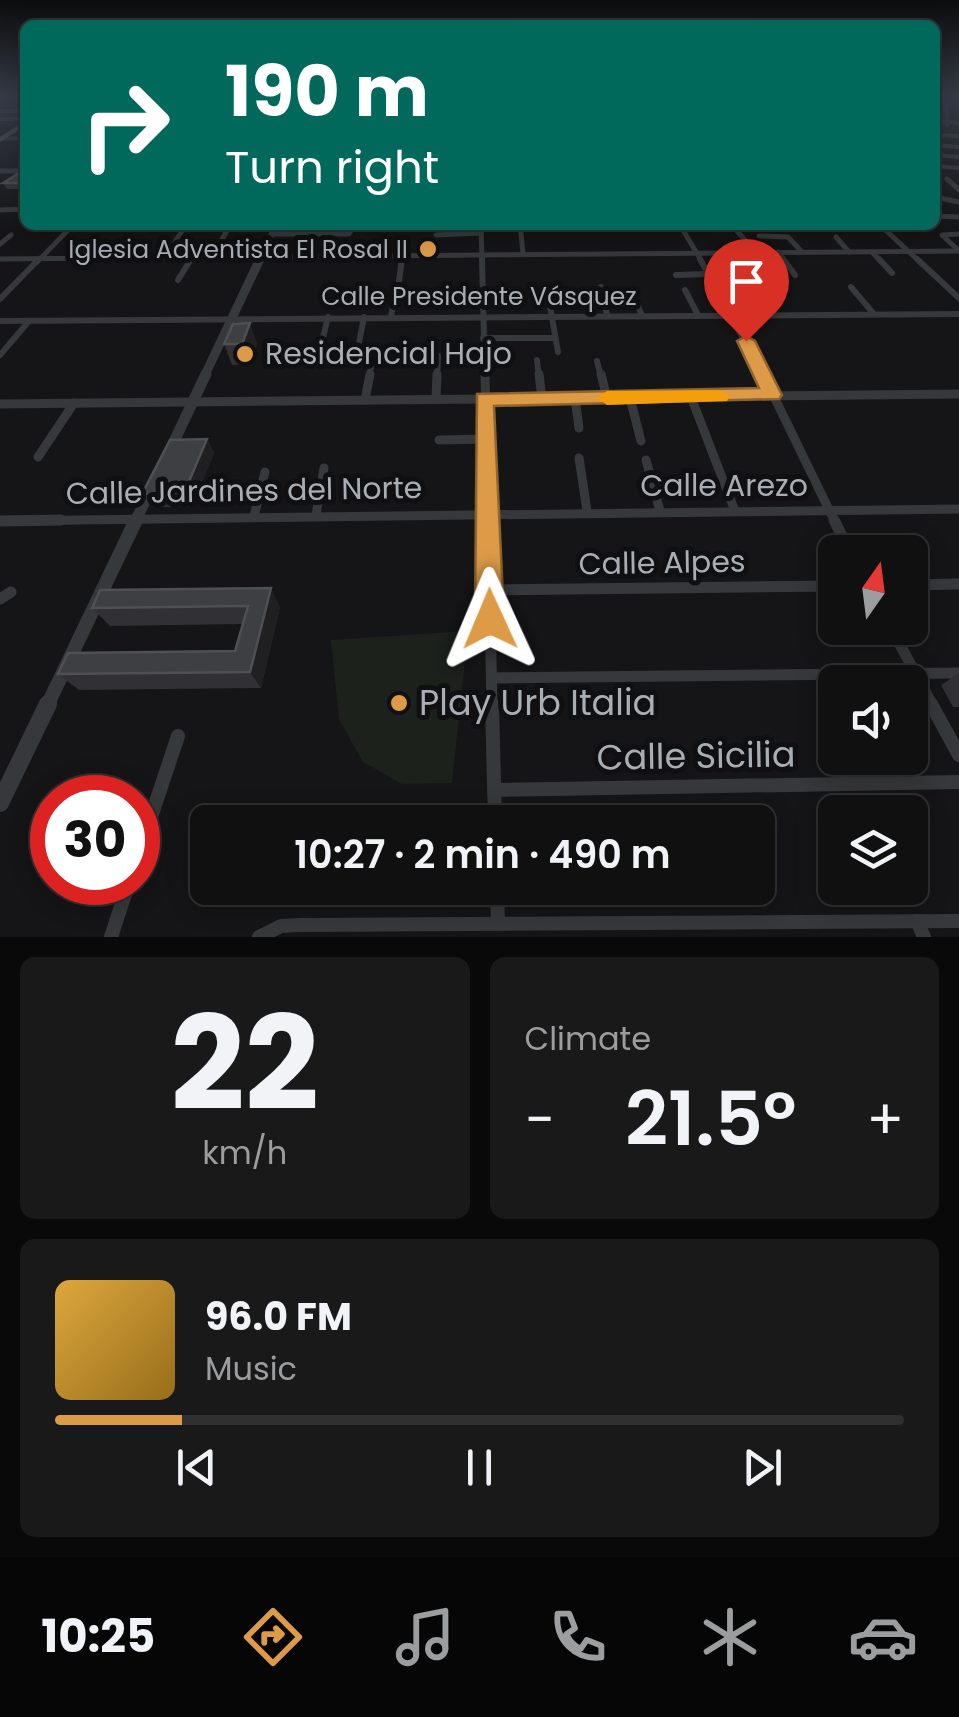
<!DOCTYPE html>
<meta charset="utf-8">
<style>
:root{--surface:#101011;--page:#19191a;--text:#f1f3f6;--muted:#9c9d9f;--line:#303031;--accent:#dd9a47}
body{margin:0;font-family:Poppins,sans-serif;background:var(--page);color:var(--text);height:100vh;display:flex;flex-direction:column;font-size:38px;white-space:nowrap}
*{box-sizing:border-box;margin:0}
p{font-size:32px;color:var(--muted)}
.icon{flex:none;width:55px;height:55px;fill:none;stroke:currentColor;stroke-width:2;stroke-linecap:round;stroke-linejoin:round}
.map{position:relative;height:937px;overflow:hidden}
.details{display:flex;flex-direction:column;gap:20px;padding:20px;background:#090909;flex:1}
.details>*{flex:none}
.guide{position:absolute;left:20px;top:20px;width:920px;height:210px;border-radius:15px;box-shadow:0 5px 25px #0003,0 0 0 2px var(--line);background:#00695c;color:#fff;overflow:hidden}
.needle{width:65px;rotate:14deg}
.tools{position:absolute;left:818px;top:535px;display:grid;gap:20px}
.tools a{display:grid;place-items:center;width:110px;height:110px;border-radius:15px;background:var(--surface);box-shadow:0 5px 25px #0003,0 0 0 2px var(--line);font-size:50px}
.speed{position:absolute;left:30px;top:775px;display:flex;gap:20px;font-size:50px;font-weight:700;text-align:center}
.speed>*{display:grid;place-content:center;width:130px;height:130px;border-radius:50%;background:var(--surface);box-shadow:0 5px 25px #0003,0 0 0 2px var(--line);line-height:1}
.speed .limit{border:15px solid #d22;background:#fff;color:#111}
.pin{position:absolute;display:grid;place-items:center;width:85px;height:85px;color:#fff;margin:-102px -42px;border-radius:50% 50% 50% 0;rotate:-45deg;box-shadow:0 0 10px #0007}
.pin .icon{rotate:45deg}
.me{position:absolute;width:110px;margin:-55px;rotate:359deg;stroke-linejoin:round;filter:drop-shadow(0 0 8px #0008)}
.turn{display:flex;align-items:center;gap:35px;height:210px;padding:0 40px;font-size:45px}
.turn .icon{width:130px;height:130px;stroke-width:2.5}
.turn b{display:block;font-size:70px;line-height:85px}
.big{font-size:75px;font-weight:600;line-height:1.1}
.details .widget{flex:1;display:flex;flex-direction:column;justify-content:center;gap:15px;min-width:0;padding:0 35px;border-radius:15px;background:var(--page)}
.details .dial{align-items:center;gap:0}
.dial b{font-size:130px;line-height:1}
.song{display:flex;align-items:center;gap:30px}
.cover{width:120px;height:120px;border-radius:15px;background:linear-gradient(135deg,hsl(40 70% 55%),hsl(40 70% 35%))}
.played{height:10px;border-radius:5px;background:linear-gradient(90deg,var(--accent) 15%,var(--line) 15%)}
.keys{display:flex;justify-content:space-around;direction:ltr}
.heat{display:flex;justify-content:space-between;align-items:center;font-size:55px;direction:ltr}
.details .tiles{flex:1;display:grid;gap:20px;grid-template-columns:1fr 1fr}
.widget:last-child{grid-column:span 2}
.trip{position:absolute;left:190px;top:805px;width:585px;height:100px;border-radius:15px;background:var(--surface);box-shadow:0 5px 25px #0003,0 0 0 2px var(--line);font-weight:600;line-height:100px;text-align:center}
.dock{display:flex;height:160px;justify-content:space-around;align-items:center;background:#060607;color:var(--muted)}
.dock .icon{width:70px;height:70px}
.dock .current{color:var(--accent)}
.dock b{font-size:45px;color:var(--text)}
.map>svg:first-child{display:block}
</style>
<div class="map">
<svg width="959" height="937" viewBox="0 0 959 937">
<rect width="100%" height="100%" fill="#151517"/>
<polygon fill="#1c211c" points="468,631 452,783 402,784 363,762 339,719 331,640"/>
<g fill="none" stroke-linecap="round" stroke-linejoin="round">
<g stroke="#37383b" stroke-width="4">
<polyline points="0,111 25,111"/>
<polyline points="0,119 22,119"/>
<polyline points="935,121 959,123"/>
<polyline points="947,125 946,108 952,97"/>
<polyline points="935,135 959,136"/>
<polyline points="0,139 25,138"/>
<polyline points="935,145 959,147"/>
<polyline points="935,155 959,157"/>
<polyline points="935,166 959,168"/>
</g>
<g stroke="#37383b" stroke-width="5">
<polyline points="0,171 25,171"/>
<polyline points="947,179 959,190"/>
<polyline points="935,197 959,202"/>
<polyline points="0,210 25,209"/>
<polyline points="935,216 959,217"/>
<polyline points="481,225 482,262"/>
<polyline points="680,225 702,262"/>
<polyline points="880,225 920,262"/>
<polyline points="831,227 881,226"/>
<polyline points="737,231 756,252"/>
<polyline points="521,233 523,254"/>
<polyline points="272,234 349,234 354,225"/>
<polyline points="959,234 942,235 959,251"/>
<polyline points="436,235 481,233"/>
<polyline points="759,236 788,237 802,252"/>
<polyline points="836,237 849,252"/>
<polyline points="0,244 11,235"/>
<polyline points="778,252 785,262"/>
<polyline points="872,252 881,262"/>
<polyline points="213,256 230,225"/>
<polyline points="165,257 186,225"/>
<polyline points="0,259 959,251"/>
<polyline points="37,262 73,225"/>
<polyline points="189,262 192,257"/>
<polyline points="402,262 403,255"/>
</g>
<g stroke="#37383b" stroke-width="6">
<polyline points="482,259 485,377"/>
<polyline points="700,259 764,377"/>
<polyline points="783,259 795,275"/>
<polyline points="879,259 892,273"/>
<polyline points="917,259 959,298"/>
<polyline points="676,275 708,274"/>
<polyline points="178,280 191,259"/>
<polyline points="399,281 402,259"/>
<polyline points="601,287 607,315"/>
<polyline points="851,287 874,314"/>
<polyline points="547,289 558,352"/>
<polyline points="685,290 698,315"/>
<polyline points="633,296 642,315"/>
<polyline points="0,299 39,259"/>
<polyline points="391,317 395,293"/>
<polyline points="0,321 959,314"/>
<polyline points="483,338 555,338"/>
<polyline points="359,343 364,317"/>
<polyline points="319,354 328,317"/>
<polyline points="0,355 29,321"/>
<polyline points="537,360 539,377"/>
<polyline points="597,361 601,377"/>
<polyline points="369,377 373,357"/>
<polyline points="437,377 438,356"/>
</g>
<g stroke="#37383b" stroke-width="9">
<polyline points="485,374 488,522"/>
<polyline points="539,374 542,399"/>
<polyline points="601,374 607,398"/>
<polyline points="763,374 835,522"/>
<polyline points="691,397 735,511"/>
<polyline points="575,398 579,428"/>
<polyline points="630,398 641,441"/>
<polyline points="436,399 437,374"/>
<polyline points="365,400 370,374"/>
<polyline points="0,404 959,394"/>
<polyline points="439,440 486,439"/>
<polyline points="38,457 74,403"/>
<polyline points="579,458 587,511"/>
<polyline points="646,460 660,511"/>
<polyline points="316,515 324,468"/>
<polyline points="254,516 265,472"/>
<polyline points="0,521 959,509"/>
</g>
<g stroke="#37383b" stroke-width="11">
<polyline points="488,520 492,706"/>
<polyline points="834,520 850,552"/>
<polyline points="0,521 61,520"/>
<polyline points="910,585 959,584"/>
<polyline points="489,590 835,586"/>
<polyline points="0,599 11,592"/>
<polyline points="891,628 933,706"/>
<polyline points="492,678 959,673"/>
</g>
<g stroke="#37383b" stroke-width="14">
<polyline points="492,704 495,822"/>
<polyline points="931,704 959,755"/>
<polyline points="494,790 959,782"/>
<polyline points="138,856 178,736"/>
<polyline points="497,888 498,922"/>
<polyline points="917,921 924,937"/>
<polyline points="111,937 129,882"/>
<polyline points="259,937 281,926 300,925 959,921"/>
</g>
<polyline stroke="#37383b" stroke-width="6" points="259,262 276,225"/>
<polyline stroke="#37383b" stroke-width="9" points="204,377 260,259"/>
<g stroke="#37383b" stroke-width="11">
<polyline points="169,452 206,374"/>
<polyline points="135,522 152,487"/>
</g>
<polyline stroke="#37383b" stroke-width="14" points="47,706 136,520"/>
<polyline stroke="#37383b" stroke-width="18" points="0,803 48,704"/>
<polygon fill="#53555a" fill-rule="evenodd" points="25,121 25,126 0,142 0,137"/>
</g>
<g fill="#313135">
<polygon points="25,169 25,189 7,189 3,183"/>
<polygon points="582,225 614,225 614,227 583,228"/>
<polygon points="250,323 257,344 249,364 232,365 224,344"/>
<polygon points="207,439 214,453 192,507 152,507 142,494"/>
<polygon points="280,607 261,688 79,690 58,674 235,651 243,624 110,626 92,608"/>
<polygon points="959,673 959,707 953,707 941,685"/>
</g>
<g fill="#202023">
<polygon points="250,323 257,344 249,364 242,344"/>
<polygon points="207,439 214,453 192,507 184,493"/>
<polygon points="271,588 280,607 261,688 250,672"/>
</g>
<g fill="#3e3f42" stroke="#4f5054" stroke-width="2.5">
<polygon points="25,169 25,181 22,183 3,183"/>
<polygon points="250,323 242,344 224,344 233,324"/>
<polygon points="207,439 184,493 142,494 170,440"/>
<polygon points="271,588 250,672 58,674 68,653 235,651 248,606 92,608 100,590"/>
</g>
<linearGradient id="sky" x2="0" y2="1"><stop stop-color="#0c0c0d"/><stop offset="0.42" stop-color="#353b47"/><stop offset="1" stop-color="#353b47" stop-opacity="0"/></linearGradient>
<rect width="959" height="229" fill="url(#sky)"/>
<polygon fill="#dd9a47" stroke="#90642e" stroke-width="2.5" points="746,336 755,341 782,395 779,399 494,406 504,619 499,628 490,632 480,628 475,619 477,394 759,388 737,341"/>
<polygon fill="#f59e0b" points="720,390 730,396 727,401 607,405 597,398 607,391"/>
<g fill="#dd9a47" stroke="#101012" stroke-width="4">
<circle cx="428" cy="249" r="10"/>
<circle cx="245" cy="354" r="10"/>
<circle cx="399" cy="703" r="10"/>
</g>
<g text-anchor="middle" stroke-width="10" stroke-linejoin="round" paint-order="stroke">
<g font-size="25" fill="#a9aeb5" stroke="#101012" text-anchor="end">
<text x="408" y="258">Iglesia Adventista El Rosal II</text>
</g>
<g font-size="25" fill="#a9aeb5" stroke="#101012">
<text x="479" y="305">Calle Presidente Vásquez</text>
</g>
<g font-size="30" fill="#a9aeb5" stroke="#101012" text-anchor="start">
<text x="265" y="364">Residencial Hajo</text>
</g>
<g font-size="30" fill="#a9aeb5" stroke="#101012">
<text x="724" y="496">Calle Arezo</text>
<text transform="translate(244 491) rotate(-1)" y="10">Calle Jardines del Norte</text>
<text transform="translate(662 563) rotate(-1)" y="10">Calle Alpes</text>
</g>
<g font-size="35" fill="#a9aeb5" stroke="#101012" text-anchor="start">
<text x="419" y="715">Play Urb Italia</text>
</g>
<g font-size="35" fill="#a9aeb5" stroke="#101012">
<text transform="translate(696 756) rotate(-1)" y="12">Calle Sicilia</text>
</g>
</g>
</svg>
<div class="tools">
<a><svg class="needle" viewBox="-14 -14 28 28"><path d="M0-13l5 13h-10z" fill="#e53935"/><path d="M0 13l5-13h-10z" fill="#9c9d9f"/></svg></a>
<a><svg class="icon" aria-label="sound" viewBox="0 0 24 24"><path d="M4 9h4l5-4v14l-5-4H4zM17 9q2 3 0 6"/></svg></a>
<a><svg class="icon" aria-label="layers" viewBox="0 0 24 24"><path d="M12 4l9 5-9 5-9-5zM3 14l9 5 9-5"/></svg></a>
</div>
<div class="speed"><div class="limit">30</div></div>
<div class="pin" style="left:746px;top:341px;background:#d93025"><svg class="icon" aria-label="arrive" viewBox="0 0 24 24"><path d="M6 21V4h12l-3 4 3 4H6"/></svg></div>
<svg class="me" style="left:490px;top:619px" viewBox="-20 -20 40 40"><path d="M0-17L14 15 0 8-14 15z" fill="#dd9a47" stroke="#fff" stroke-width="4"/></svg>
<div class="trip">10:27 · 2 min · 490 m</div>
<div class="guide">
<div class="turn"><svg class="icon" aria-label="right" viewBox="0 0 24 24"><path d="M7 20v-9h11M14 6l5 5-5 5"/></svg><div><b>190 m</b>Turn right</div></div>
</div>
</div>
<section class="details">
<div class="tiles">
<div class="widget dial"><b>22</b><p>km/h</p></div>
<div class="widget"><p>Climate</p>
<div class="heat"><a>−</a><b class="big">21.5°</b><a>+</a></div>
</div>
<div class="widget">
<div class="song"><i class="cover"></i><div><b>96.0 FM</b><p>Music</p></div></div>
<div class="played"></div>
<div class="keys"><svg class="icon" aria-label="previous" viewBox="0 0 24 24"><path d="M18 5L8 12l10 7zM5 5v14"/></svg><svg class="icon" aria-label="pause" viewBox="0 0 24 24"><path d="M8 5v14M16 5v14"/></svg><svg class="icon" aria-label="next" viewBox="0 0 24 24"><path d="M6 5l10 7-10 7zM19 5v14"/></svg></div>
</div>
</div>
</section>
<nav class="dock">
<b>10:25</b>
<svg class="icon current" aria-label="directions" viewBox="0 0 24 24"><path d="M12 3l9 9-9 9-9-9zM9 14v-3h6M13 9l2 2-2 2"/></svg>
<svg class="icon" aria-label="music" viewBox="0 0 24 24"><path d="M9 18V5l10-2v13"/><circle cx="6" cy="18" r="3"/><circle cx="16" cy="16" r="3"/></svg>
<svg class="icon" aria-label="phone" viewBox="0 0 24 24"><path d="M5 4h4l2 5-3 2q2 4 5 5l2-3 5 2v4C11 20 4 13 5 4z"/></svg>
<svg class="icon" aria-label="climate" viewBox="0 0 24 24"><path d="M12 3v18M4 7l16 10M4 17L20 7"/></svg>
<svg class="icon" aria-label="car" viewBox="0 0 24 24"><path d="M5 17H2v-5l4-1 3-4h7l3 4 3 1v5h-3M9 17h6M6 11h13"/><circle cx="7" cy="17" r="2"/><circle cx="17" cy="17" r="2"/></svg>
</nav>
